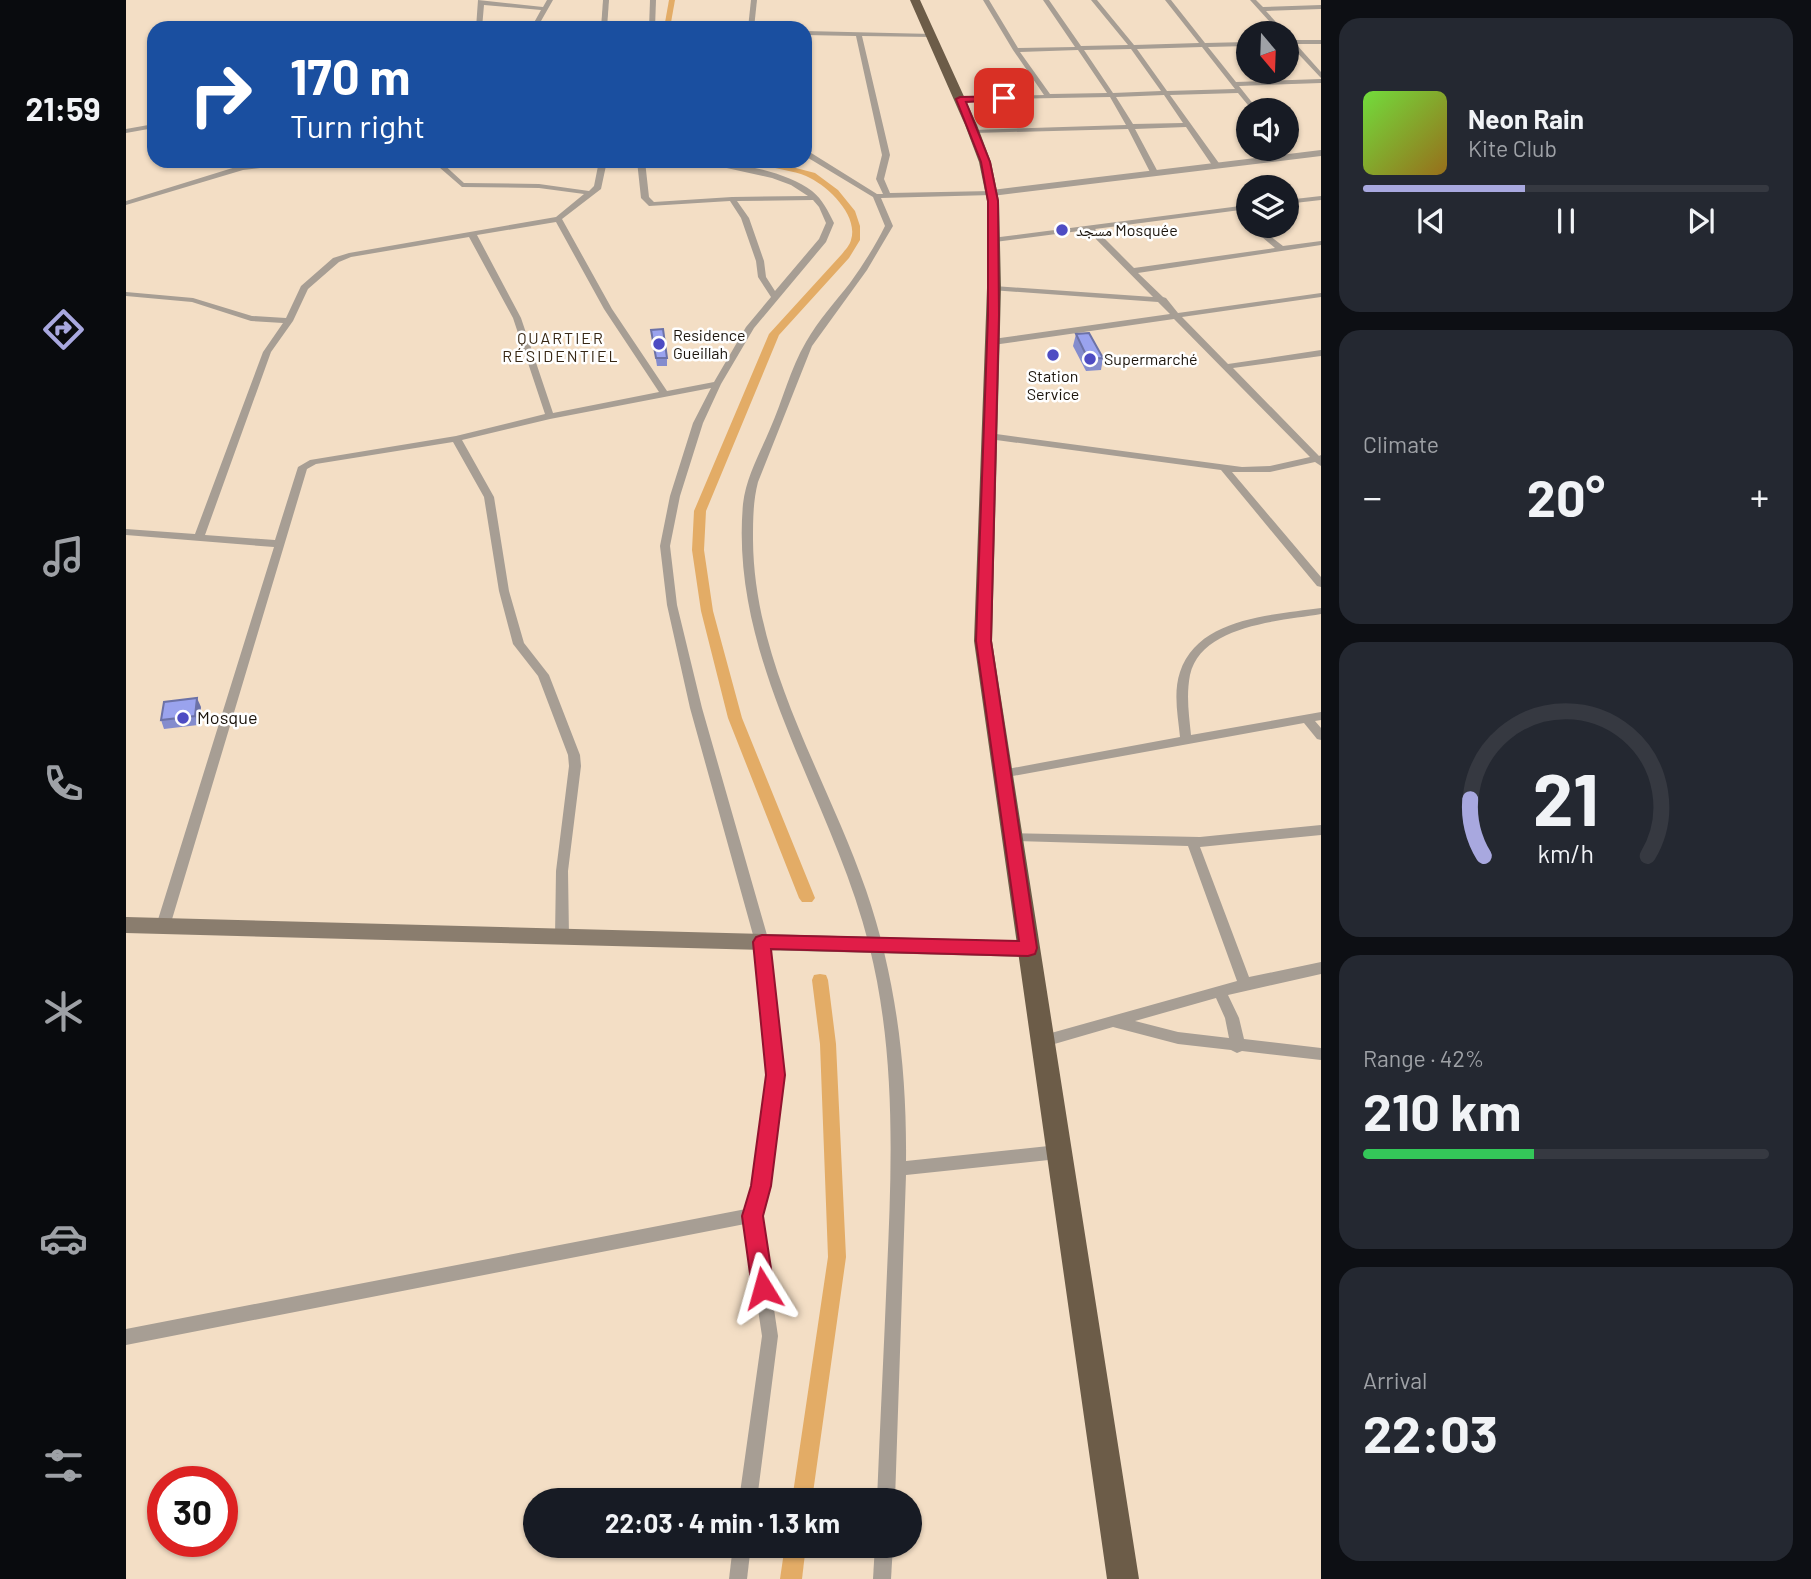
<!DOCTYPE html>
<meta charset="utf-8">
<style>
:root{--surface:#171b24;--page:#242831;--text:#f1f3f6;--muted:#9ea1a6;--line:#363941;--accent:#a8a8df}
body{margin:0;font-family:Barlow,"Noto Naskh Arabic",sans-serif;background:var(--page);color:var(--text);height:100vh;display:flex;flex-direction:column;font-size:26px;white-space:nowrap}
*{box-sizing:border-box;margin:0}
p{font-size:23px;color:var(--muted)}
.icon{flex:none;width:38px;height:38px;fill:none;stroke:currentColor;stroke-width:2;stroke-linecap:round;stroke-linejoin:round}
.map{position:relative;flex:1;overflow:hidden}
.drawer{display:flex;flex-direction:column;gap:18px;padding:18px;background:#0d0f14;width:490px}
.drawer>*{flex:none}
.banner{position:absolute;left:21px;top:21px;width:665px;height:147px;border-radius:21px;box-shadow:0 2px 5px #0004;background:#1a4fa0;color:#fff;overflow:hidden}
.needle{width:46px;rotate:161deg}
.controls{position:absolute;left:1110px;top:21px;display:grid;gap:14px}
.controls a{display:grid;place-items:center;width:63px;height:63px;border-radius:50%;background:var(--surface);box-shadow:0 2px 5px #0004;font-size:35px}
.speed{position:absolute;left:21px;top:1466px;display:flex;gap:14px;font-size:35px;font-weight:700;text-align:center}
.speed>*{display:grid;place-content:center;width:91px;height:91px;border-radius:50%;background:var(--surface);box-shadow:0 2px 5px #0004;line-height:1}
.speed .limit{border:10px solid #d22;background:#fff;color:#111}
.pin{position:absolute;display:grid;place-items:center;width:60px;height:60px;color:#fff;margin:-30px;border-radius:14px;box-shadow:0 4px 10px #0006}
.me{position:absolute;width:77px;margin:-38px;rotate:352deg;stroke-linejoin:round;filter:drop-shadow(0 0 5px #0008)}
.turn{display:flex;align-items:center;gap:24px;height:147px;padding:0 28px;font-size:32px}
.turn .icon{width:91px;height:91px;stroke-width:2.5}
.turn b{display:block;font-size:49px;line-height:60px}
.big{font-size:52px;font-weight:700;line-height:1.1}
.drawer .widget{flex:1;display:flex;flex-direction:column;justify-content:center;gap:10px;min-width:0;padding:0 24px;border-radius:21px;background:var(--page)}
.drawer .dial{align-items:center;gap:0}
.dial svg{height:182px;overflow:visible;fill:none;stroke:var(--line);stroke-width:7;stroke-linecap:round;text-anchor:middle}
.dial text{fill:var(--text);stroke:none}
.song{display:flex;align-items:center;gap:21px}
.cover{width:84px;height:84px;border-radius:10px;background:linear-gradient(135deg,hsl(100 70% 55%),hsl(40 70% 35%))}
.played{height:7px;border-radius:4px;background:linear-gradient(90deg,var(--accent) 40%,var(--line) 40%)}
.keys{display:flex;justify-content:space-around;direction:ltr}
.heat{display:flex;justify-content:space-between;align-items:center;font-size:38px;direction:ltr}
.charge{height:10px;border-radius:5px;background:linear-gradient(90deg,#34c759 42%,var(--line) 0)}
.trip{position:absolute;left:397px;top:1488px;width:399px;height:70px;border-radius:35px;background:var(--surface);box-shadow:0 2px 5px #0004;font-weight:700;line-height:70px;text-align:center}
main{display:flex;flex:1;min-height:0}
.dock{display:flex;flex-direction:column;width:126px;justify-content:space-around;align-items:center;background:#090b0e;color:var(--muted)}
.dock .icon{width:49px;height:49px}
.dock .selected{color:var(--accent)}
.dock b{font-size:32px;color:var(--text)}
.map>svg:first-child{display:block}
</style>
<main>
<nav class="dock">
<b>21:59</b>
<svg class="icon selected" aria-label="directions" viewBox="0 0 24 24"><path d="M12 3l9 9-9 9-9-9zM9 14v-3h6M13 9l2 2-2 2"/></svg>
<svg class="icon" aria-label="music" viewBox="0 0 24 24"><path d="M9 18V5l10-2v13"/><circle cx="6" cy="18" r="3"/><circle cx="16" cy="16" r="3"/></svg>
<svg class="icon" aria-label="phone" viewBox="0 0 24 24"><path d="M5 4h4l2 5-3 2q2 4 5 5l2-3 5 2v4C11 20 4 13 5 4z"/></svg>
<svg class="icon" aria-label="climate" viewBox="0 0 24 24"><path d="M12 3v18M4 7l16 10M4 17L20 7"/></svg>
<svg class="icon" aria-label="car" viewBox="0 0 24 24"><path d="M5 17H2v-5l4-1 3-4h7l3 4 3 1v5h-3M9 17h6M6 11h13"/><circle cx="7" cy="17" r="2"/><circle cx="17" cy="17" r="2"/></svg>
<svg class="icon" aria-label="filters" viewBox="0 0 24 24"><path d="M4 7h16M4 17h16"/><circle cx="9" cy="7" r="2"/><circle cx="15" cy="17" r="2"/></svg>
</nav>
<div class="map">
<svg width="1195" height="1579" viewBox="0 0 1195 1579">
<rect width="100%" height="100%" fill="#f3dec5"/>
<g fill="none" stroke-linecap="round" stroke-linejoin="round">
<g fill="#e3ac66" fill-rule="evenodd">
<polygon points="543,0 549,0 544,28 538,28"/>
<path d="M627,161H643L689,173L712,190L729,211L734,226V240L723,258L653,335L580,511L578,550L587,611L616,718L689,898L686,902H676L673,898L602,718L575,611L566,550L568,511L643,334L716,254C719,250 724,245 725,240C733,215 701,185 680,176C664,169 642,169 627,161Z"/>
<polygon points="694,974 700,975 702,980 710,1044 720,1257 686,1500 666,1500 702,1257 694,1044 686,980 688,975"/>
<polygon points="659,1545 680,1545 676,1579 654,1579"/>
</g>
<g fill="#a79e94" fill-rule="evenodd">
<polygon points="352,0 417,7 421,0 427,0 411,28 405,28 415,10 358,5 356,28 350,28"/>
<polygon points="477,0 483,0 481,28 475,28"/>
<polygon points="524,0 530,0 529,28 523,28"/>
<polygon points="625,0 631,0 628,28 622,28"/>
<path d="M857,0H863L892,48L949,47L917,0H923L955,46L1002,45L965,0H971L1008,45L1073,43L1039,0H1045L1079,43L1122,42V46L1082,47L1110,82L1195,79V83L1113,86L1132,110H1126L1112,93L1044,95L1095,166L1091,168H1088L1060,127L1009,129L1033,174L1029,176L1025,174L1002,129L848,133L845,131L846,130L1000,125L984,97L832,100V98L834,97L918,95L887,50ZM1076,47L1109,89L1041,91L1011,49ZM1005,49L1035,91L987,93L958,50ZM952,50L981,93L924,94L894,52ZM1038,95L1057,123L1007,124L990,97Z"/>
<polygon points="1124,0 1130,0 1137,7 1195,5 1195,9 1140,11 1160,33 1154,33"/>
<path d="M679,31L807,34L805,37L736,36L764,155L758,179L764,193L866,191L870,193L866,195L755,198L767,226L741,270L686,346L632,482C627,501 627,520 627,540C628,665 700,775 740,890C770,977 781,1069 780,1161L932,1145L937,1147L940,1152L937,1157L932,1159L780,1175L769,1500H751C754,1424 758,1348 761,1272C766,1163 770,1052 743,945C706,797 603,662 617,504C620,477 634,453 644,429C657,400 664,369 680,342C692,321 709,302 724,283C737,265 749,246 759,226L747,197L679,156V151H682L751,194H757L750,179L756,155L730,36L679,35Z"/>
<polygon points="1160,35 1166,40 1195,40 1195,44 1170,44 1195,72 1195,78 1163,44 1160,44"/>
<polygon points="28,124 28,128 0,133 0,129"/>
<polygon points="156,161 178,161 174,163 117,170 0,205 0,201 113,166"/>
<path d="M306,161H314L338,183L413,184L463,191L468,186L473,161H481L475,189L436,219L486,309L541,391L588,382L620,327L645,297L632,277L630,261L615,218L604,201L523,206L515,198L511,161H519L523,197L528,202L606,197L682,196L665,185L646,178L569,161C604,161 658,170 686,191C697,200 702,211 708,223L700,242L628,328L595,384L577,423L554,496L544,546L551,605L576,708L643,942L656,1075L643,1186L634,1215L652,1336L631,1500H613L636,1336L619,1224L0,1345V1329L620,1209L627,1186L642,1075L629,942L564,708L541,605L534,546L544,496L567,423L585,388L424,419L336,440L368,497L383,591L398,643L423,675L454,755L455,766L442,871L443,937L441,941L436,942L431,941L429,937L430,871L443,766L442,755L412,676L387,644L373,591L358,497L327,442L190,464L181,469L44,926L42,930L37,931L32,930L30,926L148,547L0,535V529L69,534L137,352L157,323L125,321L66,302L0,296V292L67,298L126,316L160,318L175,286L207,258L223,253L430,217L458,194L413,188L336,187ZM687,200L693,207L700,223L693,239L649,291L640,277L638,261L623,218L611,201ZM430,222L478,309L533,392L427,413L395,318L351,235ZM343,237L387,318L419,414L330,436L184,460L172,467L149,540L79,535L145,352L167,321L182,289L213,262L225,257Z"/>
<polygon points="1195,196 1195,200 1160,204 1160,200"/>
<polygon points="1122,205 1122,209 969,229 1008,268 1149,248 1123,226 1131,226 1157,246 1195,241 1195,245 1012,273 1037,297 1040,298 1052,313 1195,293 1195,297 1056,317 1102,364 1195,350 1195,356 1107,368 1193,456 1195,455 1195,466 1189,462 1144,472 1106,472 1195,577 1195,587 1191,586 1095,470 863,439 858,436 863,433 1116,467 1144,466 1184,457 1048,319 867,345 863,342 867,339 1044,314 1032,302 865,290 864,288 868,286 1027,297 961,230 869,242 866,242 866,238"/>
<path d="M1195,608V614C1154,621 1075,625 1064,675C1060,696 1063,715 1065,735L1195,712V720L1189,721L1195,728V740L1191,739L1178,723L876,778L870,774L876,770L1054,737C1052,716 1047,693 1054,672C1072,617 1147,615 1195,608Z"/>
<path d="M1195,825V835L1074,847L1123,977L1195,962V974L1102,995L1113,1018L1118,1039L1195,1048V1060L1116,1051L1111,1053L1105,1050L1052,1044L987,1027L918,1047L913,1045L911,1041L913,1037L918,1035L1111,981L1062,846L886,841L882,839L880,836L882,833L1074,837ZM1090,998L1099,1018L1103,1038L1052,1032L1009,1021Z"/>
<polygon points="607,1545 625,1545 621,1579 603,1579"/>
<polygon points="749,1545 767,1545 765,1579 747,1579"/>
</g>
<polygon fill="#a79e94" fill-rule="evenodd" points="1195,150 1195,156 866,196 861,193 866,190"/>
<polygon fill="#8a7d6e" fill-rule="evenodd" points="0,917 903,941 910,943 913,949 910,955 903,957 0,933"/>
<polygon fill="#6c5c48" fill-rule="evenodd" points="784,0 794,0 851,125 865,162 873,201 875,288 866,641 1013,1579 981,1579 848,641 861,288 861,201 853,162 839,125"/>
</g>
<g fill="#848ccd">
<polygon points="525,330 541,358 541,366 531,366"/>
<polygon points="950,334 977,358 975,370 960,371 947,346"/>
<polygon points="75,707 72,725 38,729 35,720"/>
</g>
<polygon fill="#6c72a7" points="71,698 75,707 72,725 69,716"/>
<g fill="#9aa3ee" stroke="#6c72a7" stroke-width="2">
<polygon points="537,329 541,358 530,358 525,330"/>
<polygon points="963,333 977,358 962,359 950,334"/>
<polygon points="71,698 69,716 35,720 38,702"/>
</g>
<polygon fill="#e11d48" stroke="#92132f" stroke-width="2" points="881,96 878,100 840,102 864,162 872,201 873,315 865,641 911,948 909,954 902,956 645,949 659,1075 645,1186 637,1216 648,1288 644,1295 637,1298 630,1295 626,1288 616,1216 625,1186 640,1075 627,942 630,937 636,935 893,941 850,641 862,315 862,201 855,162 830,99 834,97"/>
<g fill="#4e4cc3" stroke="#fff" stroke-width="2.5">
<circle cx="936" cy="230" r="7"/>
<circle cx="533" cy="344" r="7"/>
<circle cx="927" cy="355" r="7"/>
<circle cx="964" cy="359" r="7"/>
<circle cx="57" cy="718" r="7"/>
</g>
<g text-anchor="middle" stroke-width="5" stroke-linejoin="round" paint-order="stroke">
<g font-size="16" fill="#1b140c" stroke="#fff" text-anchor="start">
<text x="950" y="236">مسجد Mosquée</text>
<text x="547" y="341">Residence<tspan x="547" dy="18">Gueillah</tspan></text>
<text x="978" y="365">Supermarché</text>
<text x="927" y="382" text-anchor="middle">Station<tspan x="927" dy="18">Service</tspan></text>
</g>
<g font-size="16" letter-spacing="2" fill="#372714" stroke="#fff">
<text x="435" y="344">QUARTIER<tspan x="435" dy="18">RÉSIDENTIEL</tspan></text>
</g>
<g font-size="18" fill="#1b140c" stroke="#fff" text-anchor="start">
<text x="71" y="724">Mosque</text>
</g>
</g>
</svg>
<div class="controls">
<a><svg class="needle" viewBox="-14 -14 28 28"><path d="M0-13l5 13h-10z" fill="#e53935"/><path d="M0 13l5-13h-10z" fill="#9ea1a6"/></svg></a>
<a><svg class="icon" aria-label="sound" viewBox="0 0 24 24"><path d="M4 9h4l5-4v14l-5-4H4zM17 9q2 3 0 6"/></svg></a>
<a><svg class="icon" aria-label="layers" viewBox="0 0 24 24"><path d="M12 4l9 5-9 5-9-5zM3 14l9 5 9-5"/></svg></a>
</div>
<div class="speed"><div class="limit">30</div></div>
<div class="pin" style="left:878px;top:98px;background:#d93025"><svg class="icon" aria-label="arrive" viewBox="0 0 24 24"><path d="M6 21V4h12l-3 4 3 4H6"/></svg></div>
<svg class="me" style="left:637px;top:1288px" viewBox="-20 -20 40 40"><path d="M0-17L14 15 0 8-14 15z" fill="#e11d48" stroke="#fff" stroke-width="4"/></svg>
<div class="trip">22:03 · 4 min · 1.3 km</div>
<div class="banner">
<div class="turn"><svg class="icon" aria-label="right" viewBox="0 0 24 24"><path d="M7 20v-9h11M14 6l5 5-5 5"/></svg><div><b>170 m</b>Turn right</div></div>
</div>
</div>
<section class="drawer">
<div class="widget">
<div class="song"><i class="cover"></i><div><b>Neon Rain</b><p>Kite Club</p></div></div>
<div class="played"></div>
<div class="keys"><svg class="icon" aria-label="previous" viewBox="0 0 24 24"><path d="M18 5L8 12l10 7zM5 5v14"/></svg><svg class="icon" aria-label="pause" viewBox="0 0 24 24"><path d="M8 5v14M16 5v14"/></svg><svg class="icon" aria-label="next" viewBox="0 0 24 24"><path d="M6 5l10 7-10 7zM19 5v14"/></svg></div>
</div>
<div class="widget"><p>Climate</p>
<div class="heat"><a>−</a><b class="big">20°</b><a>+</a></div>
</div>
<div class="widget dial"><svg viewBox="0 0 100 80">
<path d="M14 69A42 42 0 1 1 86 69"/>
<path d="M14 69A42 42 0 0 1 8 44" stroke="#a8a8df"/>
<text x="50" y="56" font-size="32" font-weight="700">21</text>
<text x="50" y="72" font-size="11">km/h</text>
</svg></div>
<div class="widget"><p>Range · 42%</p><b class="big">210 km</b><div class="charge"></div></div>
<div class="widget"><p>Arrival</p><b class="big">22:03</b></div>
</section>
</main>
